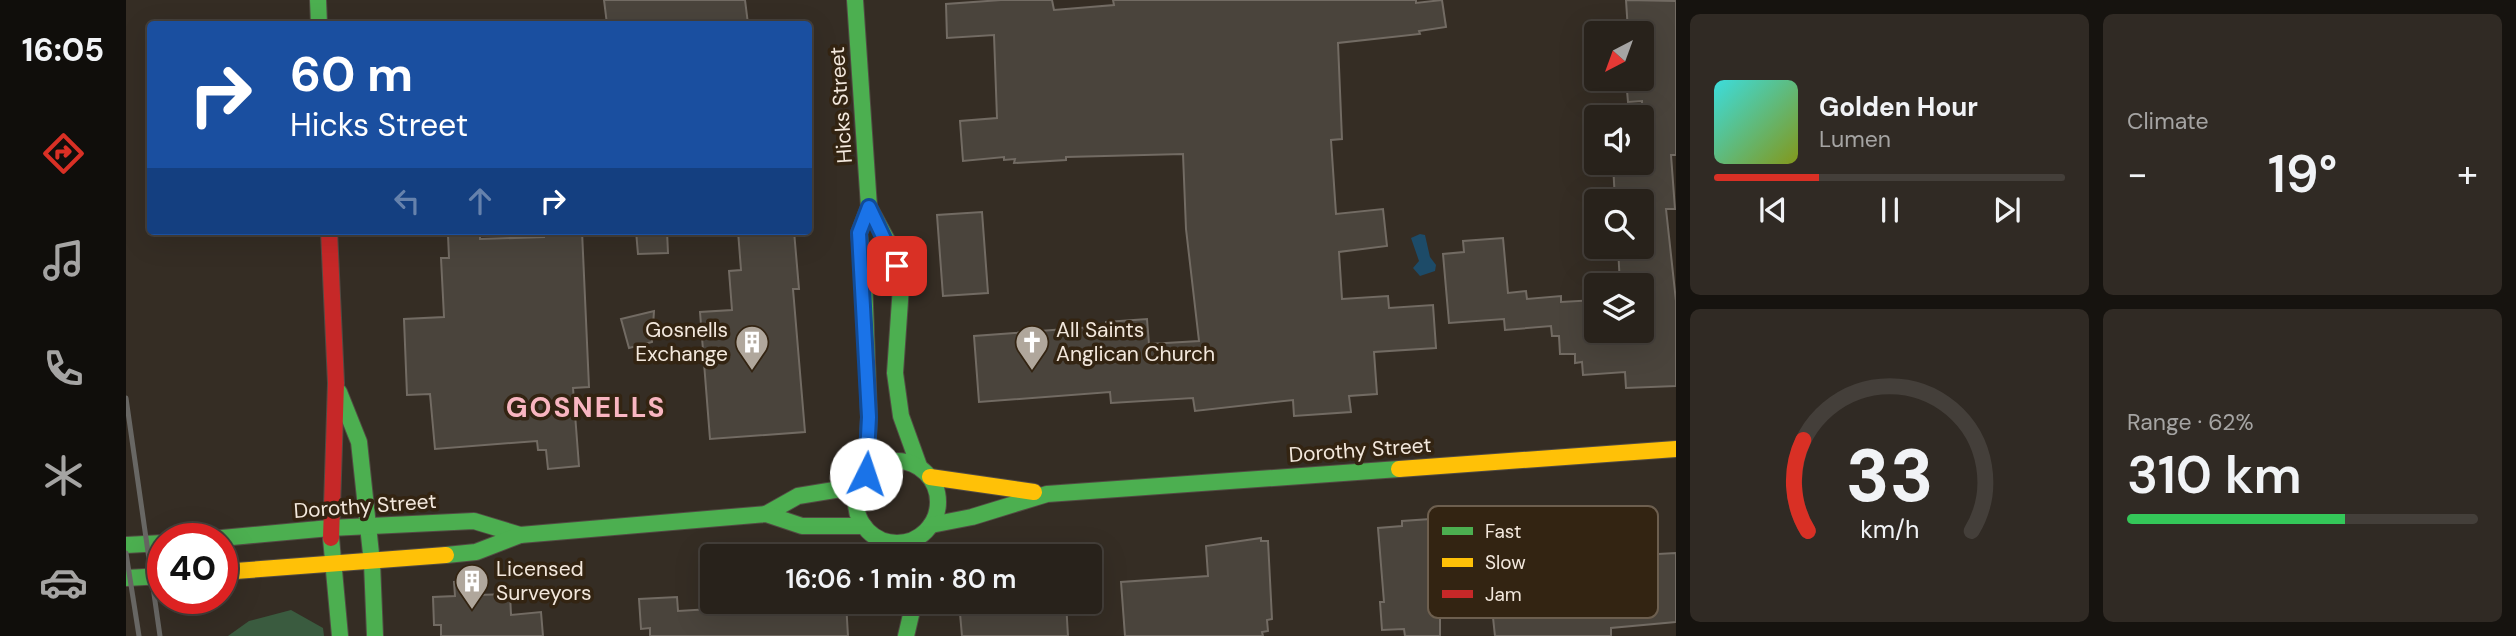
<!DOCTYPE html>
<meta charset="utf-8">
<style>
:root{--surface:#28221b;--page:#302a24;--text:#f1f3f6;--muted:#a5a4a3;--line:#443f3a;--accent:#d93025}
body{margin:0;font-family:"DM Sans",sans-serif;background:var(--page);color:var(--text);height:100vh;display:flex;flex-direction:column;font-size:26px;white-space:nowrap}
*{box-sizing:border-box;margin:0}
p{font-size:23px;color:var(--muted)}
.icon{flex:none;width:38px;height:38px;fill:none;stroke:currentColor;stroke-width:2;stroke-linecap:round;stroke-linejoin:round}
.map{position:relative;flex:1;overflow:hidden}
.drawer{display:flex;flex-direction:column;gap:14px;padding:14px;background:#16130f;width:840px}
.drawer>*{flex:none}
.guide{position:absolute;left:21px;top:21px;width:665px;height:214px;border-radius:7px;box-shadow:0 7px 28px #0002,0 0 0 2px var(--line);background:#1a4fa0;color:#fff;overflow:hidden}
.needle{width:46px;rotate:221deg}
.buttons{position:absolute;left:1458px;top:21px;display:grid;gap:14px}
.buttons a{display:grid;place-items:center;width:70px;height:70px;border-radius:7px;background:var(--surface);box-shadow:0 7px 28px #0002,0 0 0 2px var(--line);font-size:35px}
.speed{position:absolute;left:21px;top:523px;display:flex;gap:14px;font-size:35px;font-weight:700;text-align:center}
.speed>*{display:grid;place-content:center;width:91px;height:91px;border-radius:50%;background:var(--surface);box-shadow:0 7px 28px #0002,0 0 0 2px var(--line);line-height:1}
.speed .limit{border:10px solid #d22;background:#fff;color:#111}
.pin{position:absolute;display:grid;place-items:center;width:60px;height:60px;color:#fff;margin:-30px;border-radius:14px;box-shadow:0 4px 10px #0006}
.me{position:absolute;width:77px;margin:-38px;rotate:4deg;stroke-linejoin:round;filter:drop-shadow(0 0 5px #0008)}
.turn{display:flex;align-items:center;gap:24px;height:147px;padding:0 28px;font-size:32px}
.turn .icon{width:91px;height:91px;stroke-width:2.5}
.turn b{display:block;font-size:49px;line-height:60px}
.lanes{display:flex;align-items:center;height:66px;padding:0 28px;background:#0003;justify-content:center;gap:35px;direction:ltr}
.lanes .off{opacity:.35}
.big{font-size:52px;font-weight:600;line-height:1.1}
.drawer .card{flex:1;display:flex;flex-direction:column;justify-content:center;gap:10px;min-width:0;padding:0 24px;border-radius:10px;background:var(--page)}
.drawer .dial{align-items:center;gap:0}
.dial svg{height:182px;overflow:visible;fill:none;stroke:var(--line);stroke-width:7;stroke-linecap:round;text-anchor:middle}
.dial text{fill:var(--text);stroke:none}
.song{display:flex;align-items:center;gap:21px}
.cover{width:84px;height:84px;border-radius:10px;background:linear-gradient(135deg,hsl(180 70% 55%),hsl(70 70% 35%))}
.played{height:7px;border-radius:4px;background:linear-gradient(90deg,var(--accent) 30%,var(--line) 30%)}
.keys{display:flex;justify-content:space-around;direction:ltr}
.heat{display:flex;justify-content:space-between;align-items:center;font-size:38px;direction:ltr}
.charge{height:10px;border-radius:5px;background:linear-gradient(90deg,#34c759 62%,var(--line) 0)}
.drawer .tiles{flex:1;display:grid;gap:14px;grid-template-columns:repeat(2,1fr)}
.trip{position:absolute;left:574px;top:544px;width:402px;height:70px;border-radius:7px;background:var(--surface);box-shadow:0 7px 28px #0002,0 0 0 2px var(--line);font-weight:600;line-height:70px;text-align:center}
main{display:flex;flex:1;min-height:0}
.tab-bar{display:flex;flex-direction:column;width:126px;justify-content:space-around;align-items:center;background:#100e0b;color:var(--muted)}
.tab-bar .icon{width:49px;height:49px}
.tab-bar .on{color:var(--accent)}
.tab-bar b{font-size:32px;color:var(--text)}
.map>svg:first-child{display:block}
</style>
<main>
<nav class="tab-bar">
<b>16:05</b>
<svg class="icon on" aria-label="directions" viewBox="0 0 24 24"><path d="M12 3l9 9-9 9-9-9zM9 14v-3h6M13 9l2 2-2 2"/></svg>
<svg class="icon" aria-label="music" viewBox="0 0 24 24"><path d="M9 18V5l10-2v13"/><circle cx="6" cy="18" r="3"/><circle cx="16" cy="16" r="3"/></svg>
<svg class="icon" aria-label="phone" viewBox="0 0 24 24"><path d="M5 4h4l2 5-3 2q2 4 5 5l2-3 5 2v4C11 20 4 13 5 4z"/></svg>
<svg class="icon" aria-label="climate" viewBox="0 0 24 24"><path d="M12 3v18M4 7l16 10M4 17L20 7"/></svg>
<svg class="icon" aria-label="car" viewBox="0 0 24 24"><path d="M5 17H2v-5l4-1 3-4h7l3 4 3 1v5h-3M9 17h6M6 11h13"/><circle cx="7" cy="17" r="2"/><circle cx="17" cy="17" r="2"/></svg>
</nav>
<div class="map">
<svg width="1550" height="636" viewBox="0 0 1550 636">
<rect width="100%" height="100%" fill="#352d24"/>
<polygon fill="#3a5b3f" points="165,610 197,628 198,636 102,636 123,621"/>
<polygon fill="#1d4b68" points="1294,234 1299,235 1304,257 1310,265 1309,271 1294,276 1287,268 1293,261 1285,238"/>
<g fill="#4a443c" stroke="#726b63" stroke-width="2">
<polygon points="478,0 619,0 622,24 481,24"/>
<polygon points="875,0 926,0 928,10 988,5 987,0 1290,0 1290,3 1316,0 1320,27 1293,31 1294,34 1212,43 1216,139 1205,140 1210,214 1257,209 1261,246 1213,252 1216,299 1262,296 1263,308 1307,305 1310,348 1248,352 1251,394 1223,396 1225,412 1168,416 1167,400 1069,411 1067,398 985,403 984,392 853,402 848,336 980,326 980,322 1021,319 1023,344 1073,341 1060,229 1057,154 940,157 940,160 888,163 889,159 878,160 878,157 837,161 834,121 871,118 868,35 821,38 820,4"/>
<polygon points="1500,0 1550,1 1550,155 1545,155 1549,209 1540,209 1550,301 1550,386 1500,388 1499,372 1457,375 1456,362 1449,363 1449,354 1434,354 1433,336 1426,336 1425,326 1379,330 1378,319 1323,323 1317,254 1338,252 1337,241 1377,238 1382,293 1400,291 1401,299 1435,296 1435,302 1470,300 1470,331 1516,331 1516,285 1494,285 1492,247 1516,247 1516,201 1489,201 1487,163 1516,163 1516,101 1502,102 1500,79 1516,79 1516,33 1502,31"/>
<polygon points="856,212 862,293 817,296 811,215"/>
<polygon points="456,231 463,387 447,388 453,466 422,469 420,450 412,450 411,441 309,449 304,394 281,395 278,319 318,317 315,258 323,258 322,235 354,233 354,239 418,237 418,232"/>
<polygon points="510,231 541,231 542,253 512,254"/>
<polygon points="612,231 668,231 673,289 667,289 679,432 584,439 574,312 606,310 603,271 615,270"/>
<polygon points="528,311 526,342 503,348 495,319"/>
<polygon points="1467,509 1467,514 1492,512 1495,556 1550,553 1550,622 1485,628 1485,636 1369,636 1365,599 1314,603 1314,636 1279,636 1278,629 1256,630 1254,602 1258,602 1252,528 1276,526 1276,521 1392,513 1392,517"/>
<polygon points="1135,538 1135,541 1142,541 1146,619 1141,620 1142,631 1136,632 1137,636 999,636 995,582 1082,576 1080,546"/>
<polygon points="350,580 351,595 384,594 385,615 415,612 417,636 315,636 315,625 308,625 307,597 329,596 328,582"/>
<polygon points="551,597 552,611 619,607 618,602 720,602 722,636 524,636 524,628 515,629 513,599"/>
<polygon points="833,602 940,602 942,636 836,636"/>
</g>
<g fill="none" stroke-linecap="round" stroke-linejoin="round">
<defs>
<g id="fast">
<polyline points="192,0 193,24"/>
<polyline points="729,0 743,207 762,242 775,286 769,373 775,416 793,466"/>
<polyline points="213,392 233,442 246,563 249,636"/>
<circle cx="771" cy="502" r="41"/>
<polyline points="740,474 743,417 738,279 733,233 743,207"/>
<polyline points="640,514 672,496 733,486"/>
<polyline points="805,525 846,517 921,494 1273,469"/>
<polyline points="205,538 214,636"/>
<polyline points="85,539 204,528 348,521 394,535"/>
<polyline points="0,545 37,543"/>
<polyline points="320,555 350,552 394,535 640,514 676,526 738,526"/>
<polyline points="0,578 37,576"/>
<polyline points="780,636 788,602"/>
</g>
<g id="slow">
<polyline points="1273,469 1550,449"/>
<polyline points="804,477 908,492"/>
<polyline points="96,572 320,555"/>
</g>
<polyline id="jam" points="203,231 210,383 205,538"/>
</defs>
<use href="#fast" stroke="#524b43" stroke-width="18"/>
<use href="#slow" stroke="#524b43" stroke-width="18"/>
<use href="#jam" stroke="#524b43" stroke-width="18"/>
<use href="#fast" stroke="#4caf50" stroke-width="16"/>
<use href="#slow" stroke="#ffc107" stroke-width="16"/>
<use href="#jam" stroke="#c62828" stroke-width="16"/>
<g stroke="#686764" stroke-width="5">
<polyline points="0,398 34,636"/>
<polyline points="0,553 13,636"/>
</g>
</g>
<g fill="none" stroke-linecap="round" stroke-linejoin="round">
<defs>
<polyline id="route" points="740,474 743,417 733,233 743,207 771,266"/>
</defs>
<use href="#route" stroke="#114b97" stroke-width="18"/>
<use href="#route" stroke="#1a73e8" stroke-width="12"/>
</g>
<defs>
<symbol id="building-pin" viewBox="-11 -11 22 30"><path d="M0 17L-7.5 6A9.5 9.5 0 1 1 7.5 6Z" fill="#b0a79c" stroke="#332412"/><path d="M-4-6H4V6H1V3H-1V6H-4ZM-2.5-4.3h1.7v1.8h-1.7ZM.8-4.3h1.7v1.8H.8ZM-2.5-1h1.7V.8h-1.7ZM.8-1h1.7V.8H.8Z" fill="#fff"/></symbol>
<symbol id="church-pin" viewBox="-11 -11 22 30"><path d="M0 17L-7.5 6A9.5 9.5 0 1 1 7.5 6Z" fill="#b0a79c" stroke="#332412"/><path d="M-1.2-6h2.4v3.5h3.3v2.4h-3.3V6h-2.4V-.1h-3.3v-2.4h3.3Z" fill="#fff"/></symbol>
</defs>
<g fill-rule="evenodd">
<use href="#building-pin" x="607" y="323" width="38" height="52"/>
<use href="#church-pin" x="887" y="323" width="38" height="52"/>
<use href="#building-pin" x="327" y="562" width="38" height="52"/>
</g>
<g text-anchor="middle" stroke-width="7" stroke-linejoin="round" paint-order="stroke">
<g font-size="21" fill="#f3e8dd" stroke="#332412">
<text transform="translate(715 105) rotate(-94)" y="7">Hicks Street</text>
<text transform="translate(1234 450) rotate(-4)" y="7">Dorothy Street</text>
<text transform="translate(239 506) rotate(-4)" y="7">Dorothy Street</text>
</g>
<g font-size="21" fill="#f3e8dd" stroke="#332412" text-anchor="start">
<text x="602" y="337" text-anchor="end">Gosnells<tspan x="602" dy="24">Exchange</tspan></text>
<text x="930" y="337">All Saints<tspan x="930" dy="24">Anglican Church</tspan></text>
<text x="370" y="576">Licensed<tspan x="370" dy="24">Surveyors</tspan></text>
</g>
<g font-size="28" font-weight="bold" letter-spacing="2" fill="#f9b5c0" stroke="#332412">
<text x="460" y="417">GOSNELLS</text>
</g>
</g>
<rect x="1302" y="506" width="230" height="112" rx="10" fill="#332412" stroke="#6d5f4f" stroke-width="2"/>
<rect x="1316" y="527" width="31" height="8" fill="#4caf50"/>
<rect x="1316" y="558" width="31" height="9" fill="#ffc107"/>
<rect x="1316" y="590" width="31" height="8" fill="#c62828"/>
<g font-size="19" fill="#f3e8dd">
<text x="1359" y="538">Fast</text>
<text x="1359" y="569">Slow</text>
<text x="1359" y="601">Jam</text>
</g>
</svg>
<div class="buttons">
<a><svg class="needle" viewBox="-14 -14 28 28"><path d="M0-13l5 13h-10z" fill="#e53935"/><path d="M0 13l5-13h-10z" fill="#a5a4a3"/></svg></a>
<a><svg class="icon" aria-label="sound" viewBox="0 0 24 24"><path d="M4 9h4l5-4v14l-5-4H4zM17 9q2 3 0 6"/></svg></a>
<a><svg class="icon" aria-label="search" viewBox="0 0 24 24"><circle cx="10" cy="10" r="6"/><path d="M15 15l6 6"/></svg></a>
<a><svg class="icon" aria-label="layers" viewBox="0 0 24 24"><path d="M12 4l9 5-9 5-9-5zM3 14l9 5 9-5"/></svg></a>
</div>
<div class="speed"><div class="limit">40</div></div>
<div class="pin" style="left:771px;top:266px;background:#d93025"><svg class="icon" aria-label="arrive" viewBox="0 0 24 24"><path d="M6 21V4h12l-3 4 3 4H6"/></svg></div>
<svg class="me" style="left:740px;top:474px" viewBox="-20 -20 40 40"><circle r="19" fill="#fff"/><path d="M0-13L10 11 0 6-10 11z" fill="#1a73e8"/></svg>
<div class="trip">16:06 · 1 min · 80 m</div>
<div class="guide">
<div class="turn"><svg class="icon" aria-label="right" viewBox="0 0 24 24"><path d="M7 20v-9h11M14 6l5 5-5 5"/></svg><div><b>60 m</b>Hicks Street</div></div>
<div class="lanes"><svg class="icon off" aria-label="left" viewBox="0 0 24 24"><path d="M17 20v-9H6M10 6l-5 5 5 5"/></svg><svg class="icon off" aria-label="ahead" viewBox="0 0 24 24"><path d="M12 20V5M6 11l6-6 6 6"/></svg><svg class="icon" aria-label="right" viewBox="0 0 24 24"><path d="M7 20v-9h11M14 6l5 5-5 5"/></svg></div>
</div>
</div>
<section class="drawer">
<div class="tiles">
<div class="card">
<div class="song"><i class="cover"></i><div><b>Golden Hour</b><p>Lumen</p></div></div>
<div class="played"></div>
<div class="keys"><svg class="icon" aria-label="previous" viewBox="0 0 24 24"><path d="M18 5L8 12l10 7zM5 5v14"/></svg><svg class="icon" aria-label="pause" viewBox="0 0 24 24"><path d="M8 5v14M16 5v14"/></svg><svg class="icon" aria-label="next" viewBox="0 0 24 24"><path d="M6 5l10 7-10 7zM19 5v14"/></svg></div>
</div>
<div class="card"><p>Climate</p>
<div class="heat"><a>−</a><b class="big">19°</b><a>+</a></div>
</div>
<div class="card dial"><svg viewBox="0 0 100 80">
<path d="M14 69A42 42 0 1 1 86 69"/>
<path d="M14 69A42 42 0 0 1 12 29" stroke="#d93025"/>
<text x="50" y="56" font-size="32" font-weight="700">33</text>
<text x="50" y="72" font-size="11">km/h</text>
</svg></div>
<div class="card"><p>Range · 62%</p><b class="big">310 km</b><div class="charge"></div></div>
</div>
</section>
</main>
